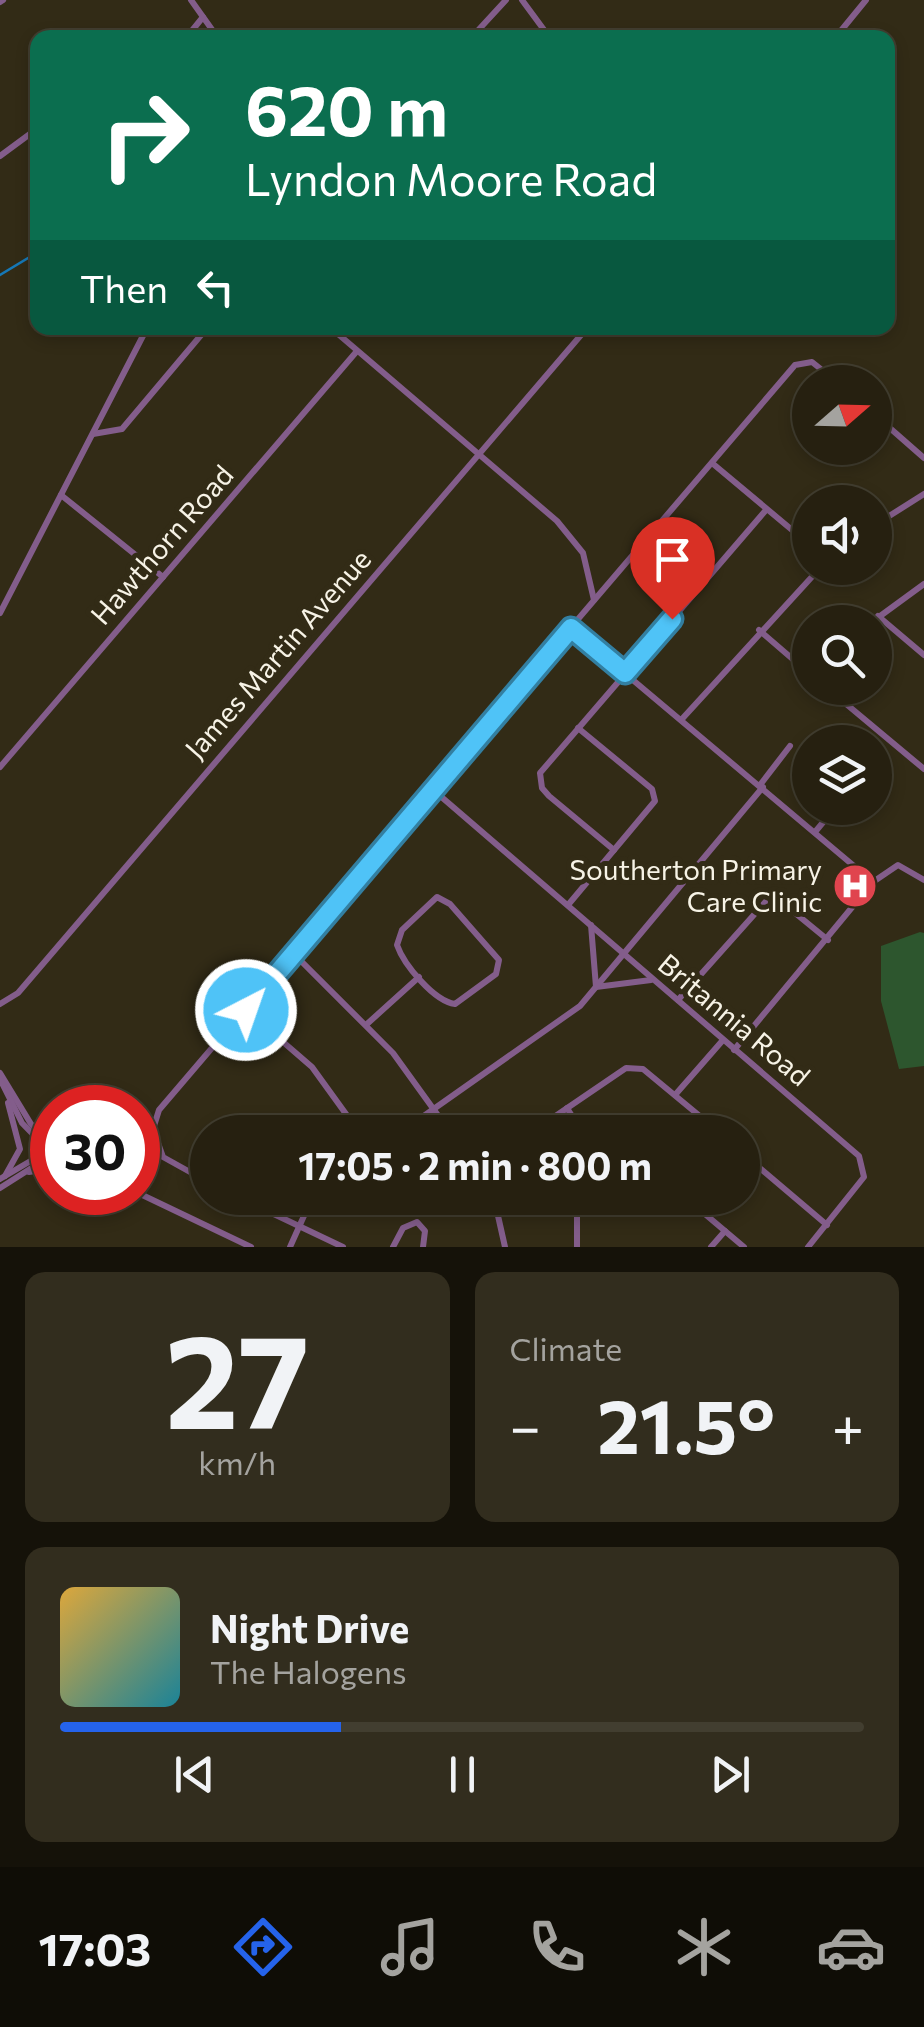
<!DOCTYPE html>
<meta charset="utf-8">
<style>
:root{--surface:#262010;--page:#322d1e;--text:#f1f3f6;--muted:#a4a39f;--line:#423e30;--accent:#2563eb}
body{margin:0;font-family:Commissioner,sans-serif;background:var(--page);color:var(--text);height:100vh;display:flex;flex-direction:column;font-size:38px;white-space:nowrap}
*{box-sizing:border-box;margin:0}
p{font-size:32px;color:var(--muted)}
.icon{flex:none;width:55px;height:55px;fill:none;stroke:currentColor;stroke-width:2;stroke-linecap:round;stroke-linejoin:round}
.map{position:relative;height:1247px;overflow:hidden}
.panel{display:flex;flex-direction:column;gap:25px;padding:25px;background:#151209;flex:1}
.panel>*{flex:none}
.banner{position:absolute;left:30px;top:30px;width:865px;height:305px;border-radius:20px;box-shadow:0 5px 15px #0003,0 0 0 2px var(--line);background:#0b6e4f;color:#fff;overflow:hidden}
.needle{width:65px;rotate:70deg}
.buttons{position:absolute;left:792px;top:365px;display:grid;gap:20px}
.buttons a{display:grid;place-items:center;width:100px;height:100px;border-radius:50%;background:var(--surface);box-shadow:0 5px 15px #0003,0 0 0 2px var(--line);font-size:50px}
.speed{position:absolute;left:30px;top:1085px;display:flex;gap:20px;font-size:50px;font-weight:700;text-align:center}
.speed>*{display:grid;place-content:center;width:130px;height:130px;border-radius:50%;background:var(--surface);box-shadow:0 5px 15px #0003,0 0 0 2px var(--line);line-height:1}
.speed .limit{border:15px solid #d22;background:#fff;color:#111}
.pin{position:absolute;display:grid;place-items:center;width:85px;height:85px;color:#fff;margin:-102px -42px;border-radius:50% 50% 50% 0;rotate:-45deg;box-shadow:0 0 10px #0007}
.pin .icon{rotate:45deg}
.me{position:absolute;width:110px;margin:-55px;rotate:41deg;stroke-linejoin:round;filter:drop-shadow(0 0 8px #0008)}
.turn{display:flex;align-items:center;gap:35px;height:210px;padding:0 50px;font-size:45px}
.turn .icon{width:130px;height:130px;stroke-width:2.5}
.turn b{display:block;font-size:70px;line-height:85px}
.then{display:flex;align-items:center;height:95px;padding:0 50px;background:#0003;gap:20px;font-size:38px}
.big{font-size:75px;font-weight:700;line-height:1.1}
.panel .widget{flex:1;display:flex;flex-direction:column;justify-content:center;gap:15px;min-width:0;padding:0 35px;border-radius:20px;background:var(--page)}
.panel .dial{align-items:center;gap:0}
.dial b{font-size:130px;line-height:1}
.song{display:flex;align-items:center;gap:30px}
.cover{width:120px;height:120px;border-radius:15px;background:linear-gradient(135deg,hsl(40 70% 55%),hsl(190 70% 35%))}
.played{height:10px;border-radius:5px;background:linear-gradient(90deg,var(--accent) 35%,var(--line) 35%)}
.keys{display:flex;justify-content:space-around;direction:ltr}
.heat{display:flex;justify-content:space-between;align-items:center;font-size:55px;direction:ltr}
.panel .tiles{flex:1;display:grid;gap:25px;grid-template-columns:1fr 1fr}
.widget:last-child{grid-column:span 2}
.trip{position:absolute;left:190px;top:1115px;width:570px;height:100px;border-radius:50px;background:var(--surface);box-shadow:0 5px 15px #0003,0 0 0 2px var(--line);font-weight:700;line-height:100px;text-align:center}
.dock{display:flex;height:160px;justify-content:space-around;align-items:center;background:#0f0d06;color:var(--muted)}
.dock .icon{width:70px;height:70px}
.dock .on{color:var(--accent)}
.dock b{font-size:45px;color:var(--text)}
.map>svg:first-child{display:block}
</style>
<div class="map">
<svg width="924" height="1247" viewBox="0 0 924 1247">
<rect width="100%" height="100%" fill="#322b16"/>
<polygon fill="#2d562e" points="920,932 924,933 924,1066 899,1069 881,1001 881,946"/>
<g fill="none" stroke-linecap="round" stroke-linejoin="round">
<polyline stroke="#1678b6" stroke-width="2.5" points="0,275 38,252"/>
<g stroke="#835d8b" stroke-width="6">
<polyline points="191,0 218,38"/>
<polyline points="522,0 550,38"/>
<polyline points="0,2 3,0"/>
<polyline points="186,38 203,17"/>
<polyline points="471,38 506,0"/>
<polyline points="835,38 866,0"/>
<polyline points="0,156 38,128"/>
<polyline points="331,328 557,521 583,553 594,600"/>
<polyline points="875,415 924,458"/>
<polyline points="93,434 122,429 207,328"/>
<polyline points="712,463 810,545"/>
<polyline points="61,495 163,577"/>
<polyline points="875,525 924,494"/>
<polyline points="0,613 147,328"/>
<polyline points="878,616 924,655"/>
<polyline points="872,622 924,584"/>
<polyline points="571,628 873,882"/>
<polyline points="759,630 810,674"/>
<polyline points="827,688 924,769"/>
<polyline points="682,719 820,568"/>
<polyline points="0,767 357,351"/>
<polyline points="760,785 790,746"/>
<polyline points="431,788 859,1156 864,1177 808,1247"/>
<polyline points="815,832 835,808"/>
<polyline points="614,850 549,796 542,788 540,773 766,510"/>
<path d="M437,897L450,904L499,960L496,974L455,1004C434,1001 404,965 397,945L402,930Z"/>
<polyline points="568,905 655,801 652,789 578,728"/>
<polyline points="591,925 596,987 651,980"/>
<polyline points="294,954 393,1053 450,1132"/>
<polyline points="678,1000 768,899 778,899 828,940"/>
<polyline points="0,1004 18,993 587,328"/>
<polyline points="246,1010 312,1067 359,1132"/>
<polyline points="367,1024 419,977"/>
<polyline points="734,1050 873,882 898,865 924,880"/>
<polyline points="0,1073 31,1124 52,1146"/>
<polyline points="0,1079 22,1123 52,1154"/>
<polyline points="675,1095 723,1040"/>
<polyline points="567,1108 582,1132"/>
<polyline points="240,1132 242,1122 251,1119 261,1124 263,1132"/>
<polyline points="401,1132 580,1006 763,787"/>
<polyline points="532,1132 626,1068 643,1069 719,1132"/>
<polyline points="742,1153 827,1225"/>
<polyline points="29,1172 52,1168"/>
<polyline points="5,1176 20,1149 8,1103"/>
<polyline points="0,1179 51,1149"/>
<polyline points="208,1182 163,1157 153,1129 159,1110 795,365 812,362 837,382"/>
<polyline points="0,1188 52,1155"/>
<polyline points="136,1192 251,1247"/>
<polyline points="240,1198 343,1247"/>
<polyline points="494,1198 505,1247"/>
<polyline points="686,1198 744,1247"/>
<polyline points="290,1247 312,1198"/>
<polyline points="393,1247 403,1228 417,1222 425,1231 423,1247"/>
<polyline points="577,1247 577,1198"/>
<polyline points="711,1247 725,1231"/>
</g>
</g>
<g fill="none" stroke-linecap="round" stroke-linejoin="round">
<defs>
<polyline id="route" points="246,1010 571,628 625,673 672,619"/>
</defs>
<use href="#route" stroke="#337fa1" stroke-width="25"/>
<use href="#route" stroke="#4fc3f7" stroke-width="18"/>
</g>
<defs>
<symbol id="hospital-disc" viewBox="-11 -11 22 22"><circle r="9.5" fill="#e0444e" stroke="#322b16"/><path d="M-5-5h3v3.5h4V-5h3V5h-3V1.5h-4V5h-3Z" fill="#fff"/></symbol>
</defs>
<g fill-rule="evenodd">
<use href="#hospital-disc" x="830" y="861" width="50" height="50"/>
</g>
<g text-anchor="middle" stroke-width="10" stroke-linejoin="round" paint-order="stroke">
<g font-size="28" fill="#f7f3e6" stroke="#322b16">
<text transform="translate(162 545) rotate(-49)" y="10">Hawthorn Road</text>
<text transform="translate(278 654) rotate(-49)" y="10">James Martin Avenue</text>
<text transform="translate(734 1020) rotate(40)" y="10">Britannia Road</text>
</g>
<g font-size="28" fill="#f7f3e6" stroke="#322b16" text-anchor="end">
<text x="822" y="880">Southerton Primary<tspan x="822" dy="32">Care Clinic</tspan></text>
</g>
</g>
</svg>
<div class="buttons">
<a><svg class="needle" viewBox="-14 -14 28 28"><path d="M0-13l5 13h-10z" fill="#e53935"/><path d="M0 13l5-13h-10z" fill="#a4a39f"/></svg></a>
<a><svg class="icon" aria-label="sound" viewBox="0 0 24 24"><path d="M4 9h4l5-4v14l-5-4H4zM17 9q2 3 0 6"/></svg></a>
<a><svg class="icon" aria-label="search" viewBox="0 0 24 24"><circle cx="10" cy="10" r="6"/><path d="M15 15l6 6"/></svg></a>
<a><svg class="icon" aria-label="layers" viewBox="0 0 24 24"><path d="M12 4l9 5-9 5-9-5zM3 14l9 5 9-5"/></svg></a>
</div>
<div class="speed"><div class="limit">30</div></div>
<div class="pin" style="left:672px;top:619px;background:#d93025"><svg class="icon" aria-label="arrive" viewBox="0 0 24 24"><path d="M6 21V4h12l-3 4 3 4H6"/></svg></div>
<svg class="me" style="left:246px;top:1010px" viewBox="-20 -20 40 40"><circle r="17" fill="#4fc3f7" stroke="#fff" stroke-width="3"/><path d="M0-11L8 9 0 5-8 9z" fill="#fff"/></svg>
<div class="trip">17:05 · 2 min · 800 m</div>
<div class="banner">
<div class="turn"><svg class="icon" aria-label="right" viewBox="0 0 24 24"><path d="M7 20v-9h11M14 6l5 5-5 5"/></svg><div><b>620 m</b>Lyndon Moore Road</div></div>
<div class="then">Then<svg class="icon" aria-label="left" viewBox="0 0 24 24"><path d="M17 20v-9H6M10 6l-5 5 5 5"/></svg></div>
</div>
</div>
<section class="panel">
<div class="tiles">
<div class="widget dial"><b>27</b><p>km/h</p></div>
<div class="widget"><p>Climate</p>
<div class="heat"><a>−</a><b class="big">21.5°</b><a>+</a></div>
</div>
<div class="widget">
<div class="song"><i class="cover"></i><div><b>Night Drive</b><p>The Halogens</p></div></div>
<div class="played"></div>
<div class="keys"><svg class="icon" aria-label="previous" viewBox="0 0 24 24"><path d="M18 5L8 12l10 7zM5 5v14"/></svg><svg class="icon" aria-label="pause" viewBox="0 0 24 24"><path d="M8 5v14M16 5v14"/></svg><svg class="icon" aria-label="next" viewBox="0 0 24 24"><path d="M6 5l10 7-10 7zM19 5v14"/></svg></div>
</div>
</div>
</section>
<nav class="dock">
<b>17:03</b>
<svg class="icon on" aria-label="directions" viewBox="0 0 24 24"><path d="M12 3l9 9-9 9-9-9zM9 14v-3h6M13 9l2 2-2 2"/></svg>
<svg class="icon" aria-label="music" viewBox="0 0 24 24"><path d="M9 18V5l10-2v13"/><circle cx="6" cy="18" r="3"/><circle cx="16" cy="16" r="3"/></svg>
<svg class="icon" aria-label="phone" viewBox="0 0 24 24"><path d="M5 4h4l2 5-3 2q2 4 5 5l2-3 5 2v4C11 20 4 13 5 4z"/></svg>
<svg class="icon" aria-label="climate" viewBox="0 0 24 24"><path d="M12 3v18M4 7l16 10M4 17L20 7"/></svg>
<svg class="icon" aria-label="car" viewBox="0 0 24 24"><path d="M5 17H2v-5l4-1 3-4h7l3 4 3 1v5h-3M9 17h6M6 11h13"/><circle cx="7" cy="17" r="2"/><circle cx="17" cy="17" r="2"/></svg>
</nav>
